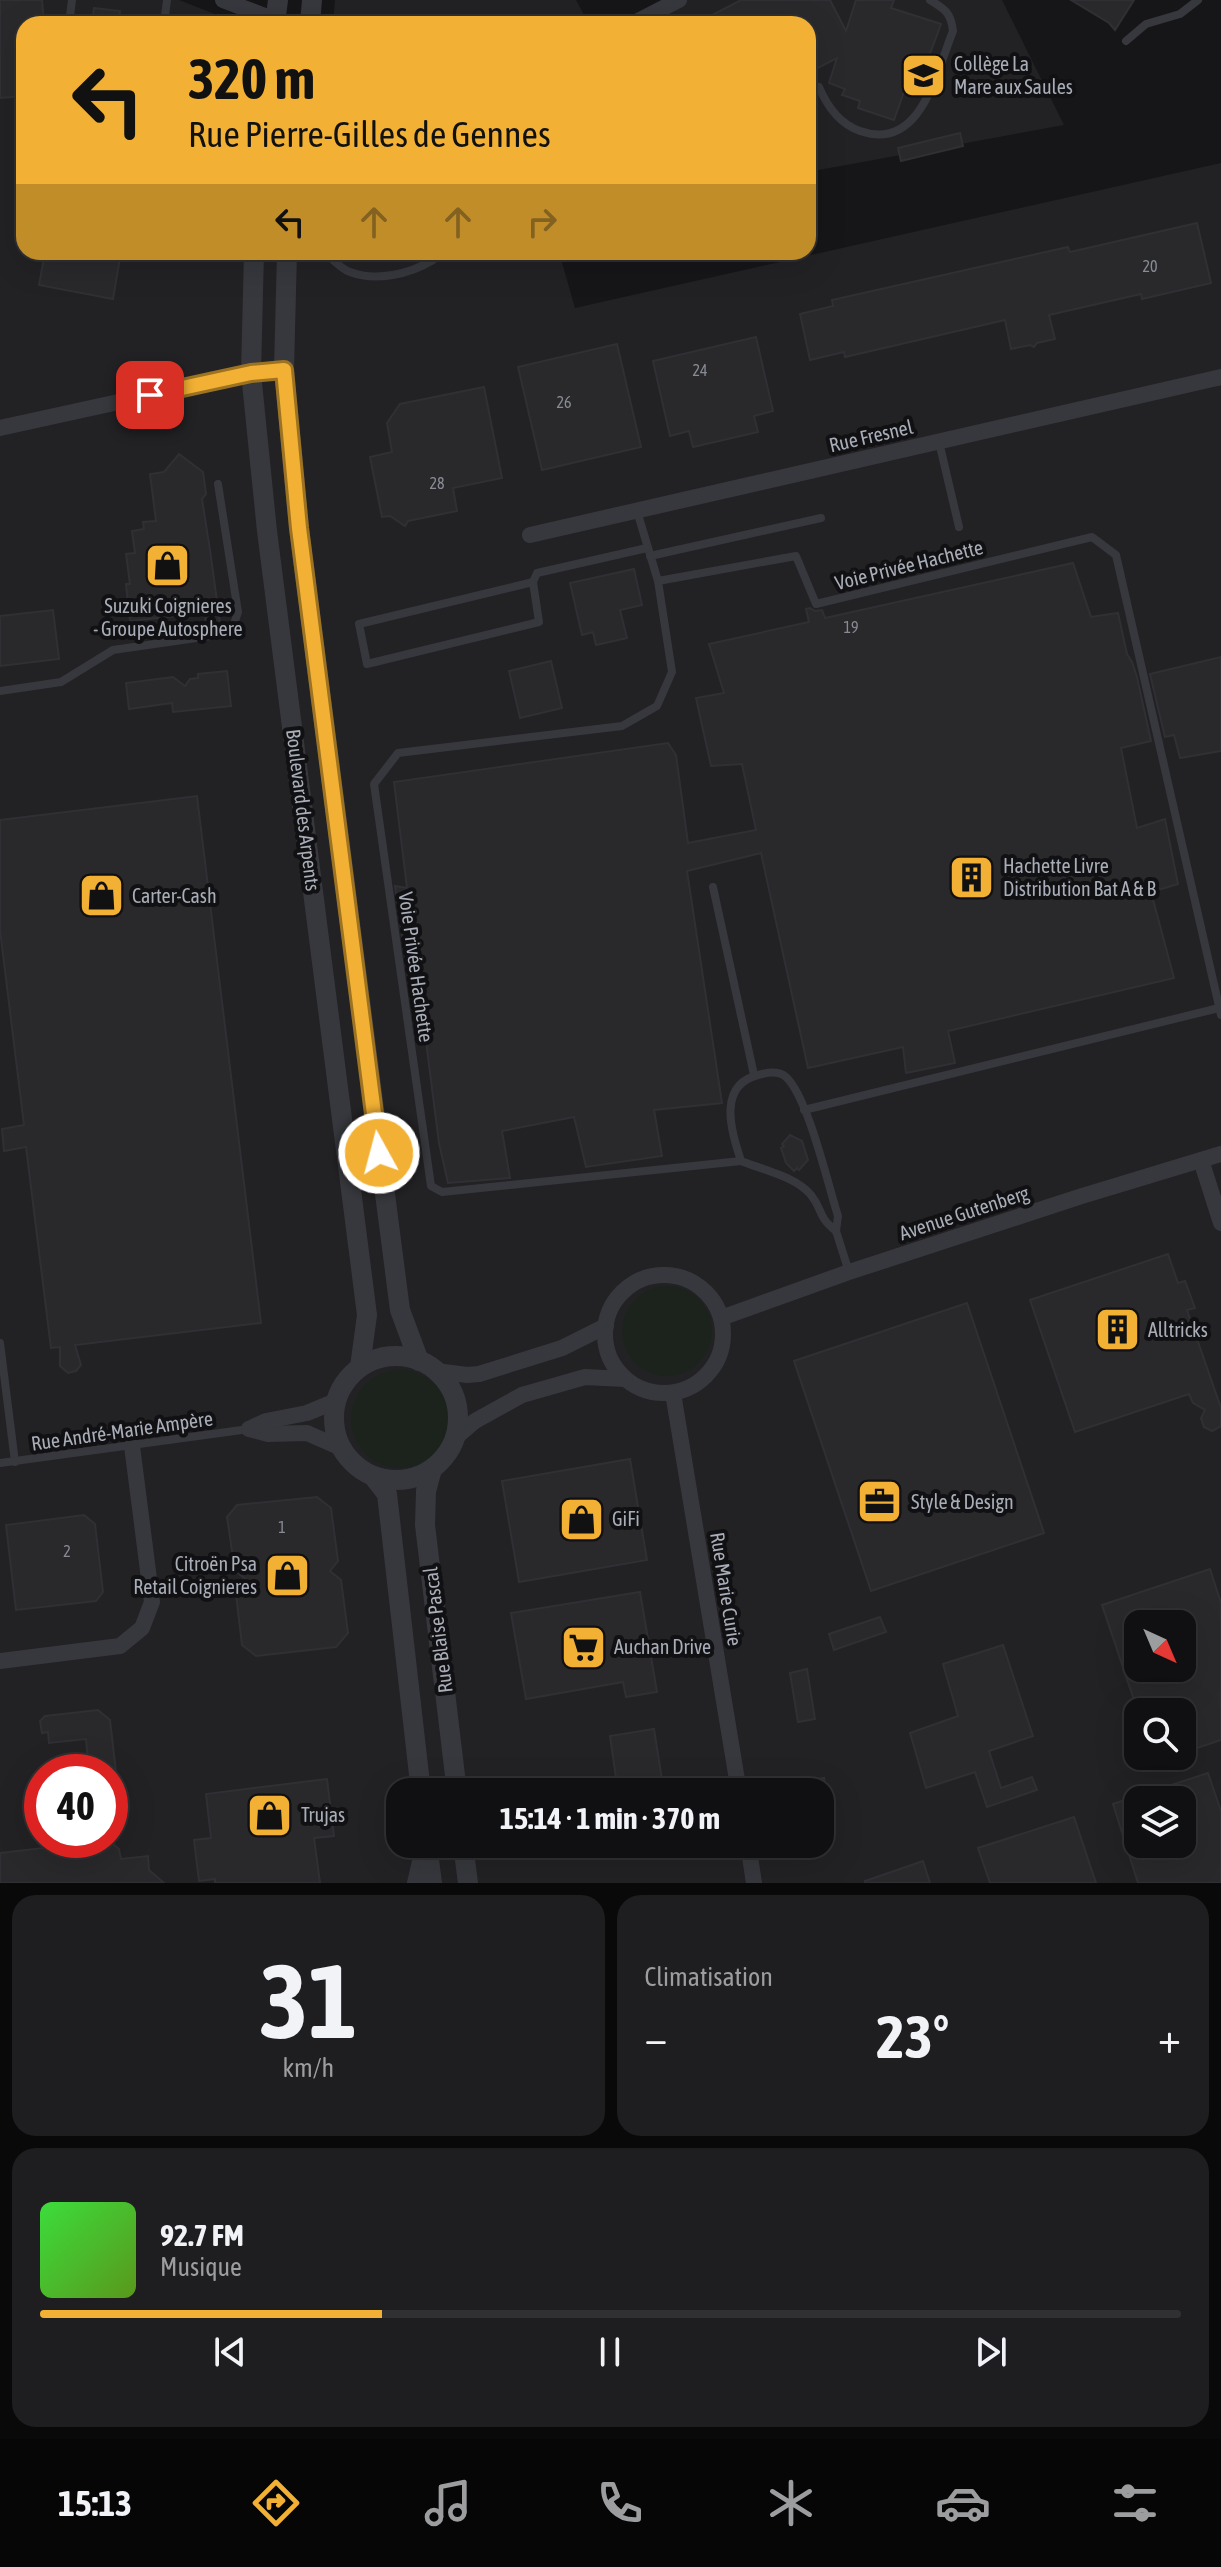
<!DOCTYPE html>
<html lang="fr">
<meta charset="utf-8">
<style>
:root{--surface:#101012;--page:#1e1e20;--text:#f1f3f6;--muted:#9c9d9f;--line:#303032;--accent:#f2b134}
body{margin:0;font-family:"Asap Condensed",sans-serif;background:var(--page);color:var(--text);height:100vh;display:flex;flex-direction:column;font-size:30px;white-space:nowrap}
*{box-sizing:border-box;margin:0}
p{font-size:26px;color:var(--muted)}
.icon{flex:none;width:44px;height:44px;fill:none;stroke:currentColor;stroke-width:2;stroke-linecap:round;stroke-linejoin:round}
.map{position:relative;height:1883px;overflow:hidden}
.details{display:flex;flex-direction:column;gap:12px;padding:12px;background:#09090a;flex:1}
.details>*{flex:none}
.hud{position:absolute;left:16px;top:16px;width:800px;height:244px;border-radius:24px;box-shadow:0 8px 32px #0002,0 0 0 2px var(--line);background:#f2b134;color:#111;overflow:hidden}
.needle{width:52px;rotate:136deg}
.fabs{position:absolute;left:1124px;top:1610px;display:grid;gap:16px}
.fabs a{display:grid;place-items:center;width:72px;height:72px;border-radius:16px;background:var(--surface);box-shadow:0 8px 32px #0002,0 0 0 2px var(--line);font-size:40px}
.speed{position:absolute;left:24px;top:1754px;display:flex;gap:16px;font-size:40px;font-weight:700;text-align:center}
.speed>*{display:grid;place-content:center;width:104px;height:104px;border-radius:50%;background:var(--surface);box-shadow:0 8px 32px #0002,0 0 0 2px var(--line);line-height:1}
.speed .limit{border:12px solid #d22;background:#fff;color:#111}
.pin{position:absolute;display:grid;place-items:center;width:68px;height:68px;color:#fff;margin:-34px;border-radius:16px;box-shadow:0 4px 12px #0006}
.me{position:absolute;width:88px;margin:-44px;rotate:353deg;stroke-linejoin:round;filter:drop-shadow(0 0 6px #0008)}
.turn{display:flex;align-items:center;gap:28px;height:168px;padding:0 40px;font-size:36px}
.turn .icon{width:104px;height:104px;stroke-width:2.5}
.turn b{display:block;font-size:56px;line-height:68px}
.lanes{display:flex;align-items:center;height:76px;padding:0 40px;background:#0003;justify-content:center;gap:40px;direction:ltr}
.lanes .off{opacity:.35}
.big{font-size:60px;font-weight:700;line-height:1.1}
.details .widget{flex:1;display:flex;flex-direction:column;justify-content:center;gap:12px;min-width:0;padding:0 28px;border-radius:24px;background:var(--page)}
.details .dial{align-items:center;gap:0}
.dial b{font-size:104px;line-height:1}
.song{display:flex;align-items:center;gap:24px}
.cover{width:96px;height:96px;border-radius:12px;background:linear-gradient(135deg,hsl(120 70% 55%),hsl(90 70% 35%))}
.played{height:8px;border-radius:4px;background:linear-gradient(90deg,var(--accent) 30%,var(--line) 30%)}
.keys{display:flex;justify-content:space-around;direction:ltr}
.heat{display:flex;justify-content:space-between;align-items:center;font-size:44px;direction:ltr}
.details .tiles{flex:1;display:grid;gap:12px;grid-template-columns:1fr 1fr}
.widget:last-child{grid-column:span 2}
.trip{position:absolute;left:386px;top:1778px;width:448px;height:80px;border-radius:24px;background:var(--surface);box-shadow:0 8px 32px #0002,0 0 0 2px var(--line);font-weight:700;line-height:80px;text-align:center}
.menu{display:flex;height:128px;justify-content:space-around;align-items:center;background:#060607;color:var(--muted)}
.menu .icon{width:56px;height:56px}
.menu .active{color:var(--accent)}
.menu b{font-size:36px;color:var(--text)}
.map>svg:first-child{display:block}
</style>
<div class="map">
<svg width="1221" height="1883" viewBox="0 0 1221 1883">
<rect width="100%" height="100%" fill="#161618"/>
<g fill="#222225" fill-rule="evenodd">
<path d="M0,0H179L240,24H24V252H559L575,308L1221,163V1883H0ZM1138,1624H1182V1668H1138ZM1138,1712H1182V1756H1138ZM42,1772H110V1840H42ZM400,1792H820V1844H400ZM1138,1800H1182V1844H1138Z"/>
<polygon points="335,0 576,0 589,24 333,24"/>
<polygon points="679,0 1002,0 1064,125 808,172 808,24 632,24"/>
</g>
<g fill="#1c231d">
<circle cx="667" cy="1331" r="45"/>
<circle cx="400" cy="1419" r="49"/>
</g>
<g fill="#29292c" stroke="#303034" stroke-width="2" fill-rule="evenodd">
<polygon points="0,0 42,0 44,24 24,24 24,96 0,98"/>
<polygon points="741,0 830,0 846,31 856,0 894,0 891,8 941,24 927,62 923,61 917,78 910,75 894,120 858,108 860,101 842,95 845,89 829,83 837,58 808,73 808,24 695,24"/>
<polygon points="1071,0 1134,0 1115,30 1109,23"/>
<polygon points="94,8 120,11 118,24 92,24"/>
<polygon points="960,133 963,146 901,161 898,148"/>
<polygon points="1197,223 1211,283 1142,299 1141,294 1049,315 1055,339 1037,343 1034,347 1030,345 1011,349 1005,320 845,357 844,352 810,360 800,314 833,306 832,300 1068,247 1070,252"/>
<polygon points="45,252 121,252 113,299 39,285"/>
<polygon points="756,337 773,411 754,416 758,432 693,447 689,431 670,436 653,361"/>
<polygon points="617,344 641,447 542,470 518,367"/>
<polygon points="484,387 502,478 453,488 457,511 408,521 405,526 390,516 382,517 370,457 392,452 387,423 400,404"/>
<polygon points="179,454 203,472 206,494 202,499 210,550 220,623 218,624 206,626 205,613 130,621 126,584 130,584 126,554 135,553 132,531 144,529 143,522 156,521 150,474 164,472"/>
<polygon points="1073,563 1091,617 1118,613 1127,654 1132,662 1137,677 1151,741 1121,748 1137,828 1165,819 1178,884 1151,892 1174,978 948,1031 955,1063 906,1073 903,1047 808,1068 761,853 687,871 722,1103 654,1110 662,1156 586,1167 574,1117 502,1131 510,1178 448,1183 439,1143 418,979 409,982 395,886 407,888 394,782 668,743 676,755 688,843 756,830 742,764 711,766 696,698 724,693 709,644 809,622 806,609 810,608 815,611 822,610 825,618"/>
<polygon points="634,569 642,605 620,610 627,638 596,645 593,632 582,635 570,583"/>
<polygon points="53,610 59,659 0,666 0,616"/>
<polygon points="1221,657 1221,751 1180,758 1174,735 1165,737 1150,674"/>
<polygon points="551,661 562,708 520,718 509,671"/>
<polygon points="227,671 231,706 173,712 172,703 129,709 126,683 173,677 185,686 190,679 198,678 198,674"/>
<polygon points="197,796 261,1323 75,1345 81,1365 76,1371 68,1373 60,1366 60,1347 51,1348 26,1147 4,1151 2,1129 24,1125 0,930 0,820"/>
<polygon points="790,1135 802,1141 808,1160 799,1170 797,1168 794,1171 786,1163 781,1148 784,1146 782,1144"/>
<polygon points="1168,1254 1178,1283 1185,1281 1195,1308 1187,1310 1221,1408 1221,1426 1212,1431 1204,1427 1201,1418 1205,1410 1193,1403 1189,1394 1075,1432 1030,1300"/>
<polygon points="967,1303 1044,1533 871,1591 794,1361"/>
<polygon points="630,1459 647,1560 519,1582 502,1481"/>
<polygon points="317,1497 331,1508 338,1561 330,1571 341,1580 348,1633 336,1647 256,1656 242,1645 236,1594 248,1581 235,1571 227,1517 237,1505"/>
<polygon points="84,1515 95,1524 103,1592 96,1601 16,1610 6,1525"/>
<path d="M1210,1569L1221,1603V1740L1182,1753V1712H1138L1102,1605ZM1138,1624H1182V1668H1138Z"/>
<polygon points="640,1592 657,1692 626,1697 623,1682 526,1699 511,1613"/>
<polygon points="880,1617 886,1632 834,1650 829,1634"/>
<polygon points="1003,1645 1033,1736 989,1751 1001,1788 1032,1777 1037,1790 987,1807 975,1772 926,1788 910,1733 958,1716 943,1664"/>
<polygon points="807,1669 815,1719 798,1722 790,1673"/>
<polygon points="98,1710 110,1720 116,1772 89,1772 86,1739 49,1743 48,1732 42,1733 40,1721 45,1716"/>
<polygon points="654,1729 664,1792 618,1792 610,1736"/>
<path d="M1208,1773L1221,1811V1883H1138L1113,1804ZM1138,1800H1182V1844H1138Z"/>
<polygon points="824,1778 826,1792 786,1792 785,1784"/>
<polygon points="327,1779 334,1836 314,1838 320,1883 215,1883 215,1879 199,1881 194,1840 211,1838 206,1794"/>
<polygon points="1074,1817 1096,1883 990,1883 978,1848"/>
<polygon points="77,1840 108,1840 119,1849 121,1859 148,1856 149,1870 164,1883 0,1883 0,1853 78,1844"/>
<polygon points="923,1861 930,1883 865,1883 865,1881"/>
</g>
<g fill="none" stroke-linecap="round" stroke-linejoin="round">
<g stroke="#37383d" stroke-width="8">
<polyline points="69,24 72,0"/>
<polyline points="164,24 167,0"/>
<polyline points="1126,41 1146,24 1180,14 1198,0"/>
<path d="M819,87C827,106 840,124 860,131C921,152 936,73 953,31C951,13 945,9 930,0"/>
<path d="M325,252C332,259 341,269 350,272C376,282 410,274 433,260L434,252"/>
<polyline points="939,442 959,527"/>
<polyline points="637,511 658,581"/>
<polyline points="650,556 821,518"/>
<polyline points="533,582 539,622 367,664 359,624 533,582 537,573 647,548"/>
<polyline points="0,691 61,682 113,650 210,636 234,624 238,612 218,484"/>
<polyline points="713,887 754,1075"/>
<polyline points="804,1110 1219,1008"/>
<path d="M741,1161C731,1130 716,1083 762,1074C770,1072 779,1071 786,1077C808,1097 828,1185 838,1216L836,1231C817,1216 823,1210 811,1195C795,1176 763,1170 741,1161L442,1192L431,1186L374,784L398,753L622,726L657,706L672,672L658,581L796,556L816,604L1092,537L1116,555L1221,1015"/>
<polyline points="836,1231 849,1272"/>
<polyline points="0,1343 15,1462"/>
<polyline points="0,1463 249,1429"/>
</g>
<g stroke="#37383d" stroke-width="16">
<polyline points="223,0 275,20 295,24"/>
<polyline points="632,24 679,0"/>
<polyline points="0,428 251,373 284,370"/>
<polyline points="530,535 1221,377"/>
<polyline points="1201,1160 1221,1223"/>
<circle cx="664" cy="1334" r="59"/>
<polyline points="721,1318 849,1272 1082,1196 1221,1154"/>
<polyline points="436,1371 467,1375 479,1374 562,1348 606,1326"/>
<polyline points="673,1393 739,1792"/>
<polyline points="249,1429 268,1434 307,1433 341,1448"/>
<polyline points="249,1429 266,1421 307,1413 336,1401"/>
<polyline points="454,1439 475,1421 522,1395 585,1377 625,1379"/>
<polyline points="0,1661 120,1646 142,1628 152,1602 132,1446"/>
<polyline points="748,1844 754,1883"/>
<polyline points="415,1883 424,1844"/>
</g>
<g stroke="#37383d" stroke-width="20">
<polyline points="275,24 278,0"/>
<polyline points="310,24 312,0"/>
<polyline points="254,252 251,373 267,531 367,1315 360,1367"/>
<polyline points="287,252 284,370 299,528 400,1310 419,1361"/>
<circle cx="396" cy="1418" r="62"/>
<polyline points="432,1469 426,1491 425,1525 457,1792"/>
<polyline points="373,1476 387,1494 421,1792"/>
<polyline points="427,1844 432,1883"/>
<polyline points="463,1844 468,1883"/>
</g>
</g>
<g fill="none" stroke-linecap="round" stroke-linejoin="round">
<defs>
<polyline id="route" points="150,395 251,373 284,370 299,528 379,1153"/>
</defs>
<use href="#route" stroke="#9d7322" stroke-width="20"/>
<use href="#route" stroke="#f2b134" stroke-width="14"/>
</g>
<defs>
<symbol id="school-square" viewBox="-11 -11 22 22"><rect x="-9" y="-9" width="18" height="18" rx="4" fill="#f2b134" stroke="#111113"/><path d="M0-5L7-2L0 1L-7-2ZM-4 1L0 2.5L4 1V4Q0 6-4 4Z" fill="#111"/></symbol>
<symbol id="shop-square" viewBox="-11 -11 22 22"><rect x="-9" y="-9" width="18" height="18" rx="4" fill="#f2b134" stroke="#111113"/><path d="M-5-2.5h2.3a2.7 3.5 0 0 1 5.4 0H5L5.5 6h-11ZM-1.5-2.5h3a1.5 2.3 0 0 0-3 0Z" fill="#111"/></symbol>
<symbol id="building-square" viewBox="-11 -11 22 22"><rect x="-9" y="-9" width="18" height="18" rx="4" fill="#f2b134" stroke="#111113"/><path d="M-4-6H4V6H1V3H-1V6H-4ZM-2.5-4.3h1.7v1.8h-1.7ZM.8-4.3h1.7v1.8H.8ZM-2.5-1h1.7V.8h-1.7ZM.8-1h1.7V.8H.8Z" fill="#111"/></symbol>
<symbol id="office-square" viewBox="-11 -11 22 22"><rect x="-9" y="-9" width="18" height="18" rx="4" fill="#f2b134" stroke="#111113"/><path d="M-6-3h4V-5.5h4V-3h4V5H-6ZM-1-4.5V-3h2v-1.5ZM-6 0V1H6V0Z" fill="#111"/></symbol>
<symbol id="supermarket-square" viewBox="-11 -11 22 22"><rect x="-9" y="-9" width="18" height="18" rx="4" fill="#f2b134" stroke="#111113"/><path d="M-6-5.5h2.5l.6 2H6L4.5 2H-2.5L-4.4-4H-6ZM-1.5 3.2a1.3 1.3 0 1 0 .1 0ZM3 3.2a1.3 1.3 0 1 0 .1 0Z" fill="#111"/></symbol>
</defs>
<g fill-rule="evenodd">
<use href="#school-square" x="898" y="50" width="51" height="51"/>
<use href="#shop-square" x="142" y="540" width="51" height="51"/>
<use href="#building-square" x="946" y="852" width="51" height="51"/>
<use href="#shop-square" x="76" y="870" width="51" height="51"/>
<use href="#building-square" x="1092" y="1304" width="51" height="51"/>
<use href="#office-square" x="854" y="1476" width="51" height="51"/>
<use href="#shop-square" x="556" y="1494" width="51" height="51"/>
<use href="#shop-square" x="262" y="1550" width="51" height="51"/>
<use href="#supermarket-square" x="558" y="1622" width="51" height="51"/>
<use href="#shop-square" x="244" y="1790" width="51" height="51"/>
</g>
<g text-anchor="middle" stroke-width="8" stroke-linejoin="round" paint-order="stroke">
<g font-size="16" fill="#888b94">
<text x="1150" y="272">20</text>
<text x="700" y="376">24</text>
<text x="564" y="408">26</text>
<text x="437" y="489">28</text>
<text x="851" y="633">19</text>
<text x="282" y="1533">1</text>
<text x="67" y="1557">2</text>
</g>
<g font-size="20" fill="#a8adb8" stroke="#111113" text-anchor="start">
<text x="954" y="71">Collège La<tspan x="954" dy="23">Mare aux Saules</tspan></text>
<text x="168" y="613" text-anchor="middle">Suzuki Coignieres<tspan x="168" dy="23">- Groupe Autosphere</tspan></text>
<text x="1003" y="873">Hachette Livre<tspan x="1003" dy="23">Distribution Bat A &amp; B</tspan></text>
<text x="132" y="903">Carter-Cash</text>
<text x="1148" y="1337">Alltricks</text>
<text x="911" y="1509">Style &amp; Design</text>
<text x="612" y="1526">GiFi</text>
<text x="257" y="1571" text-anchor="end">Citroën Psa<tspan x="257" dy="23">Retail Coignieres</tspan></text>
<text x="614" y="1654">Auchan Drive</text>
<text x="301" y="1822">Trujas</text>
</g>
<g font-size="20" fill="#a8adb8" stroke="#111113">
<text transform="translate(871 436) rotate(-13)" y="7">Rue Fresnel</text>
<text transform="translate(909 565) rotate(-14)" y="7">Voie Privée Hachette</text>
<text transform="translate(303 810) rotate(83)" y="7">Boulevard des Arpents</text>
<text transform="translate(416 967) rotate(82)" y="7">Voie Privée Hachette</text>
<text transform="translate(964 1213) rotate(-18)" y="7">Avenue Gutenberg</text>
<text transform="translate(122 1431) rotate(-8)" y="7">Rue André-Marie Ampère</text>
<text transform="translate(726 1589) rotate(81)" y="7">Rue Marie Curie</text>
<text transform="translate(438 1630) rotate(-97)" y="7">Rue Blaise Pascal</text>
</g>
</g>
</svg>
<div class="fabs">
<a><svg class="needle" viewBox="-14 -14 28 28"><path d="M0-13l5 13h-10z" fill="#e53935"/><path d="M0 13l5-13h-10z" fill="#9c9d9f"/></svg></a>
<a><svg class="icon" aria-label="search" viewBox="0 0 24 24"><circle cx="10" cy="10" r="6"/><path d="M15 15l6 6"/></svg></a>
<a><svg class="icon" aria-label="layers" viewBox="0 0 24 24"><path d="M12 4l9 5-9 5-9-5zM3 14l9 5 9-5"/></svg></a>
</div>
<div class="speed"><div class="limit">40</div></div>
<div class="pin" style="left:150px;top:395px;background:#d93025"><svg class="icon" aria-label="arrive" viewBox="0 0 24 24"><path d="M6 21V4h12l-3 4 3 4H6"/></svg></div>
<svg class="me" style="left:379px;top:1153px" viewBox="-20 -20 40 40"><circle r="17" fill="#f2b134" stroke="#fff" stroke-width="3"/><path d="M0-11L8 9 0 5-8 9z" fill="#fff"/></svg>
<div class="trip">15:14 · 1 min · 370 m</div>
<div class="hud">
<div class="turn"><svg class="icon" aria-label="left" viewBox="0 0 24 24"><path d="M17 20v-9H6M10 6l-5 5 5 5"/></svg><div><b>320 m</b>Rue Pierre-Gilles de Gennes</div></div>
<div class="lanes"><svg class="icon" aria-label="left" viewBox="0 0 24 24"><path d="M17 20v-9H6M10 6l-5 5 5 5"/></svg><svg class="icon off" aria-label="ahead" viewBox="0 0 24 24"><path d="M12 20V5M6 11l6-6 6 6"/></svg><svg class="icon off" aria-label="ahead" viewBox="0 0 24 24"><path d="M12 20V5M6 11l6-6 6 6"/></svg><svg class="icon off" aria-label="right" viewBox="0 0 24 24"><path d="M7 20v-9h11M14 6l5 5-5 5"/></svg></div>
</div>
</div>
<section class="details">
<div class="tiles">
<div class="widget dial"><b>31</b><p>km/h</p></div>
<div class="widget"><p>Climatisation</p>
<div class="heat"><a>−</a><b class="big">23°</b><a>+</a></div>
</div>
<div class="widget">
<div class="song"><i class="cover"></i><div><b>92.7 FM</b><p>Musique</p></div></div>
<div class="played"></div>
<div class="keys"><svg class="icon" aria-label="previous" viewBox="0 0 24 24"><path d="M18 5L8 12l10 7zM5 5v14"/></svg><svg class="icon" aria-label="pause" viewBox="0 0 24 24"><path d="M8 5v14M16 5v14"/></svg><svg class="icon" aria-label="next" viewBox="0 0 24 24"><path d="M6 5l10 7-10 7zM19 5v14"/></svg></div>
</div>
</div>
</section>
<nav class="menu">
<b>15:13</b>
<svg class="icon active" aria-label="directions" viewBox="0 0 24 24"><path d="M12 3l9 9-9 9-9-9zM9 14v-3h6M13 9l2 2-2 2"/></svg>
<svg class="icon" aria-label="music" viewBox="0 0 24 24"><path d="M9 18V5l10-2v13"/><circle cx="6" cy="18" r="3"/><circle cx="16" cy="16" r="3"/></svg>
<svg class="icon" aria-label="phone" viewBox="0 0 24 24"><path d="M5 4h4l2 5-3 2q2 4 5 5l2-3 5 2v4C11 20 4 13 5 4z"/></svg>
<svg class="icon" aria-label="climate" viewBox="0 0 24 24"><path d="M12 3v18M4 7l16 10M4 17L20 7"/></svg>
<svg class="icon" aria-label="car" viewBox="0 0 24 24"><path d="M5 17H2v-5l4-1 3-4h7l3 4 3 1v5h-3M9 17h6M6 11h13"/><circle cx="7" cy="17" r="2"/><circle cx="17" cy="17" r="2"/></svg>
<svg class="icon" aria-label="filters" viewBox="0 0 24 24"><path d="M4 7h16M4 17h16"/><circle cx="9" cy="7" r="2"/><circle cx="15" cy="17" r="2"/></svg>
</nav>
